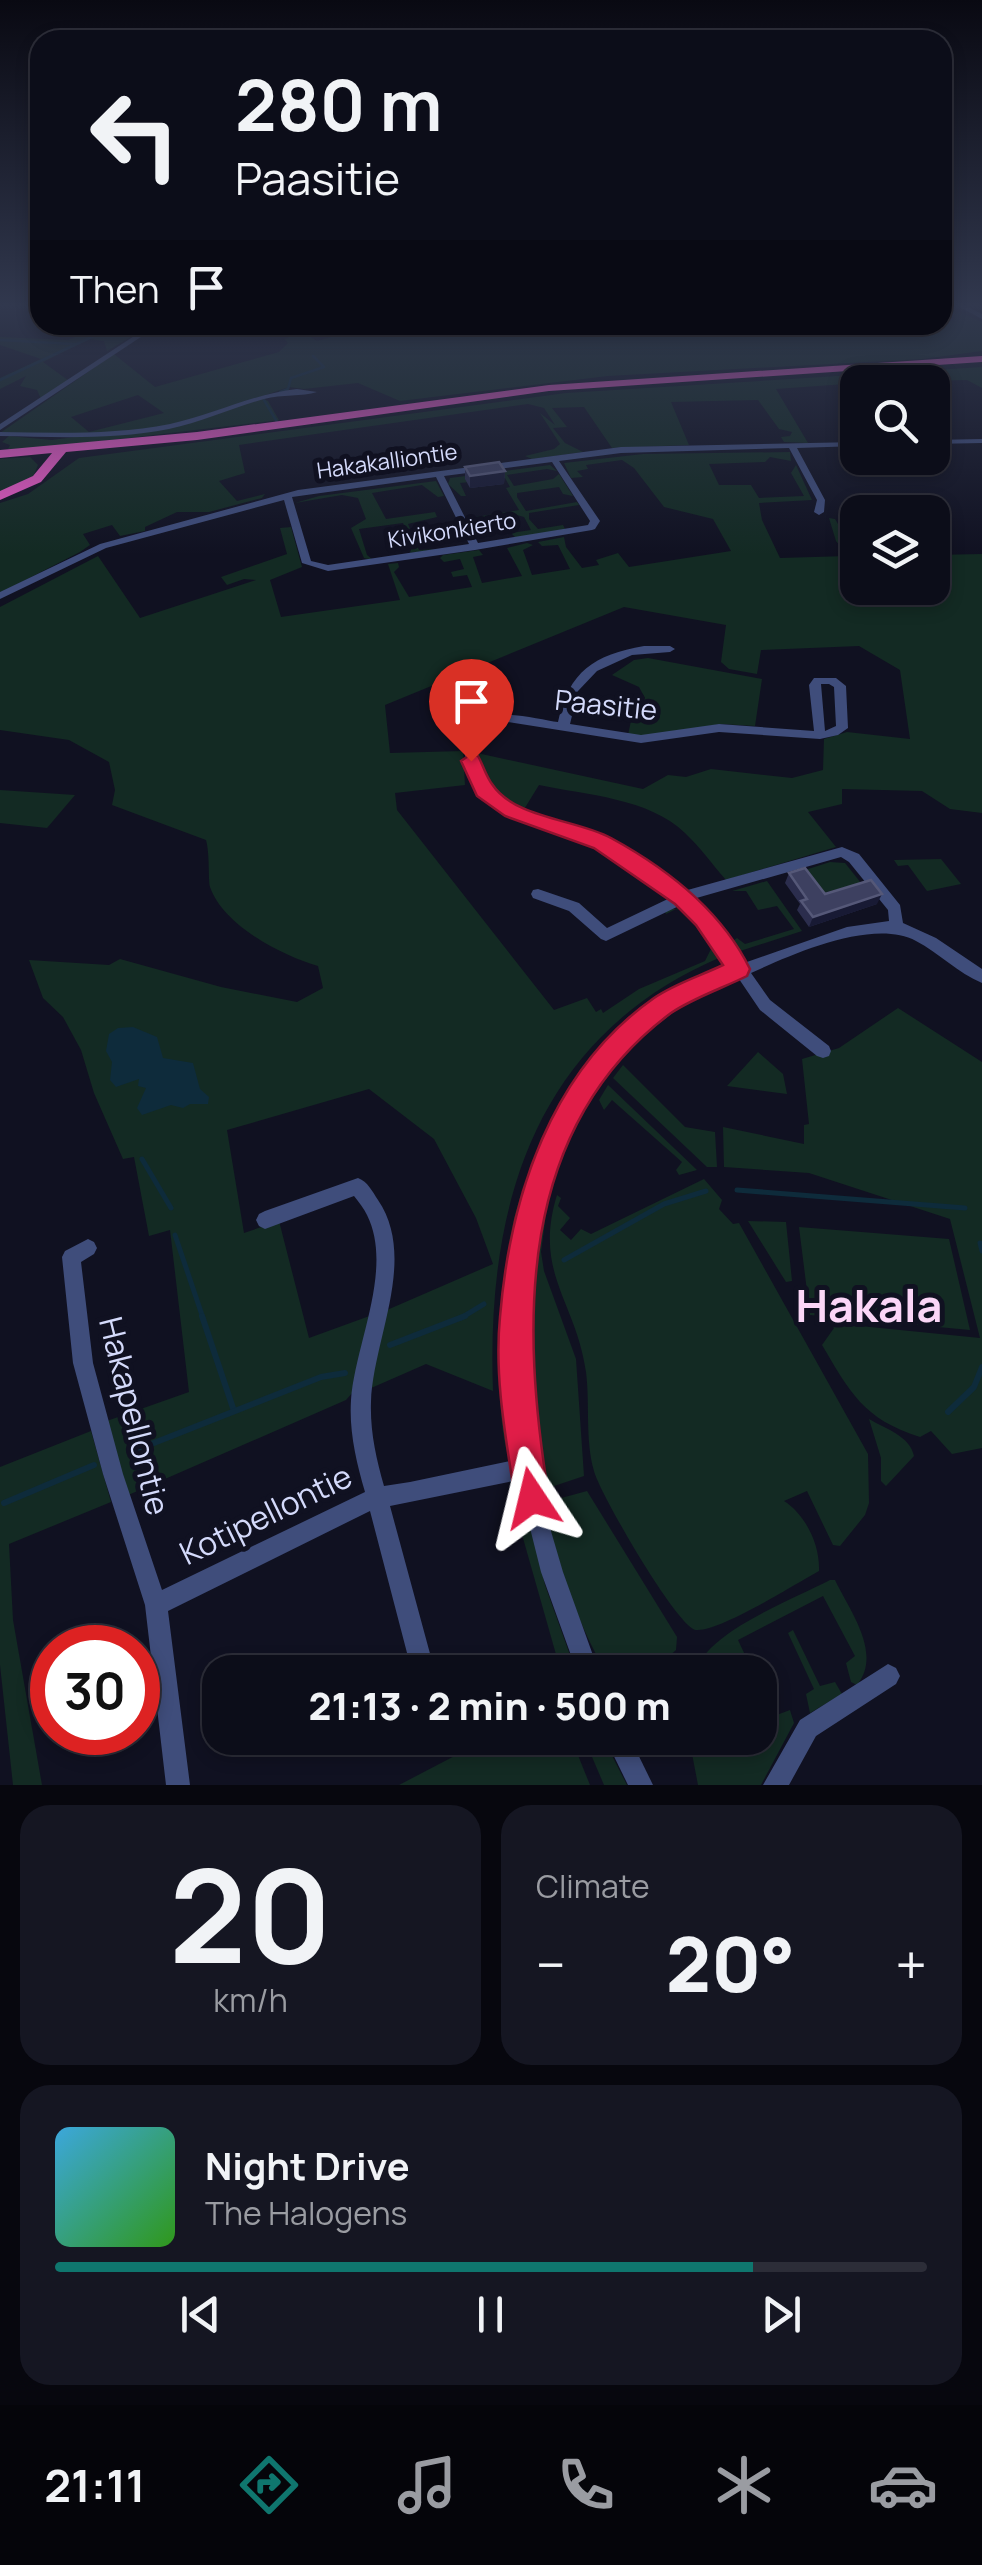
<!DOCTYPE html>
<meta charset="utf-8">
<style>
:root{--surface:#0c0d19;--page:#151622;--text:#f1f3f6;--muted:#9a9ca2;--line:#2c2d38;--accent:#0f766e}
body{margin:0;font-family:Manrope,sans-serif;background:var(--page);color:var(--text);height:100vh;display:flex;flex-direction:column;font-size:38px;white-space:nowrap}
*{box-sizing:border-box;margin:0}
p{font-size:32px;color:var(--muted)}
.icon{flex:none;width:55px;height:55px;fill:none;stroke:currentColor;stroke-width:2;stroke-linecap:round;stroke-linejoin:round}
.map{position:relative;height:1785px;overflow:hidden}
.sheet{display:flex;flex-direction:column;gap:20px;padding:20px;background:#07070e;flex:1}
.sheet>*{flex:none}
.hud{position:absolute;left:30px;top:30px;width:922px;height:305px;border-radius:30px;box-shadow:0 5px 15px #0003,0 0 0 2px var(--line);background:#0c0d19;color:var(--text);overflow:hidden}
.fabs{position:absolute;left:840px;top:365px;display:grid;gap:20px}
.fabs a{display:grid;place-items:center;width:110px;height:110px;border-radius:20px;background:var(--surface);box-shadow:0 5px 15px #0003,0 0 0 2px var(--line);font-size:50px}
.speed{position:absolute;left:30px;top:1625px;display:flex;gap:20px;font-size:50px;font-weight:700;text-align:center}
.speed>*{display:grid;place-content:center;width:130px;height:130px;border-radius:50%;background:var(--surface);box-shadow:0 5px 15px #0003,0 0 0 2px var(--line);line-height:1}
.speed .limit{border:15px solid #d22;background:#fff;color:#111}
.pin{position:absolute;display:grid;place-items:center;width:85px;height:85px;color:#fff;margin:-102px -42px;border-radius:50% 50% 50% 0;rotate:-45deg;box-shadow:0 0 10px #0007}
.pin .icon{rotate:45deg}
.me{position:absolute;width:110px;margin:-55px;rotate:350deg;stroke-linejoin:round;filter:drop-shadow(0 0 8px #0008)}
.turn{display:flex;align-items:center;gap:35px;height:210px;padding:0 40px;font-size:45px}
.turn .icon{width:130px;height:130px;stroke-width:2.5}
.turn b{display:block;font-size:70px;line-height:85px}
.then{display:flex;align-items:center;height:95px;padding:0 40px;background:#0003;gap:20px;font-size:38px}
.big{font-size:75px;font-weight:800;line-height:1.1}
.sheet .card{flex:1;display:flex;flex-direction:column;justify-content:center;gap:15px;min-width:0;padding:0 35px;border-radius:30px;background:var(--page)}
.sheet .dial{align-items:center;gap:0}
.dial b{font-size:130px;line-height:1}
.song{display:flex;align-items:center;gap:30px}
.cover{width:120px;height:120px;border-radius:15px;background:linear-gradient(135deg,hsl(200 70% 55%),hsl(110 70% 35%))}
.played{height:10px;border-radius:5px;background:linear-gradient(90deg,var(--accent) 80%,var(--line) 80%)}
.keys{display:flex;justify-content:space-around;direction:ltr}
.heat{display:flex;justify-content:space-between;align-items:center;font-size:55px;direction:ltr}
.sheet .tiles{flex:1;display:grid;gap:20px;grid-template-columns:1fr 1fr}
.card:last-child{grid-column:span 2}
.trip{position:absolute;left:202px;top:1655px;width:575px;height:100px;border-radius:30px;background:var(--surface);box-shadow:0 5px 15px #0003,0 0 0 2px var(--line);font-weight:800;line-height:100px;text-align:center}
.tab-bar{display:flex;height:160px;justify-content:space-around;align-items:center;background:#05050a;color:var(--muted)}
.tab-bar .icon{width:70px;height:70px}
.tab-bar .active{color:var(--accent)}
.tab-bar b{font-size:45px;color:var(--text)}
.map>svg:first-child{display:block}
</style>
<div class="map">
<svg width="982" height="1785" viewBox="0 0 982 1785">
<rect width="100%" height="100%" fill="#101121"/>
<g fill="#132a23" fill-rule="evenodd">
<path d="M943,305L982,322V351L922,359L608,376L400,401L358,383L304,389L289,387L260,397L268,401L279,420L44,448L8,449L10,445L2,442L9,436L52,440L82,436L0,433L114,354L155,387L279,352L288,343L285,339L301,331L317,341L360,329L355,325H887L904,332L954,320V315ZM138,395L164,413L89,432L71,417Z"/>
<polygon points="103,325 151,325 107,351 104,341 89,339 43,362 69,381 42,401 37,390 20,386 26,376 0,389 0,378 41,359 0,345 0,337 68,340"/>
<polygon points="982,367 982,388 967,380 883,382 907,382 869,379 874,382 776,389 808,443 784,442 781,437 790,436 792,432 779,429 758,400 671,402 689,445 612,448 584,407 552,408 567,427 553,428 565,443 583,452 532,459 525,456 554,449 560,444 540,413 555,425 544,408 528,404 239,445 245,473 219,481 237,501 265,494 262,498 209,512 177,512 145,527 145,531 120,536 112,525 83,534 90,545 80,552 0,593 0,503 28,494 79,458 566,393"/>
<path d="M790,452L791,461L770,457L765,462L709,464L719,485H751L759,498L804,496L791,473L796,465L812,500L759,503L762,520L780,558L848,556L836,541L829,518L835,519L857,556L858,588H932L933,555L982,554V813L950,809L922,791L842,789V804L808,812L836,847L726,880C712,864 700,847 685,833C649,798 586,795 539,785L523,811C496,797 478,786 477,753L643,789L668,775L686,777L711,769L792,778L823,770L824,739L847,732L910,739L900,670L859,646L761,650L757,674L729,669L721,662L726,625L624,607L385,705L390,753L463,751L465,785L395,793L397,810L554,1010L587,998L596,1012L601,1009L603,1013L639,989L705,961L712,947L692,915L680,907L666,914L665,911C692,901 713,933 721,957C536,1036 486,1203 493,1391L426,1364L369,1389L387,1310L493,1264L476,1218L434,1139L369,1089L227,1130L244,1233L279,1221L309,1338L375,1314L353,1392L346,1400L126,1496L104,1422L189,1392L170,1230L149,1236L134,1157L123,1159L94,1093L81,1050L63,1017L43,998L29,960L109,965L120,959L221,987L297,1002L323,988L318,966C282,956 223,925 210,887C208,879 210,854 206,840L112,805L115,790L109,762L69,740L0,730V607L98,556L140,618L256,580L244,579L227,585L221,577L287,554L280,528L291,527L302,567L270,580L281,617L400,600L388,564L398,563L399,567L394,572L409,597L472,587L467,575L453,577L451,572L464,569L460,559L444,562L440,558L443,555L479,550L483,555L473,557L482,583L522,576L507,548L527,543L533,545L523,550L532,575L570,569L558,545L542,546L538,542L564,537L566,547L582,568L599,565L596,560L618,553L629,567L731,551L713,519L664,507L634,468L622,460L586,465L588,469L577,471L583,477L571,478L564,463L643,454Z"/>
<polygon points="30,457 38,465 33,477 0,493 0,459"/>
<polygon points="550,465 557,471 547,469 507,475 514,486 553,479 559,474 573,496 563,494 559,487 517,493 517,497 526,511 577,502 579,505 529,513 529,519 538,529 563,525 566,531 516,538 511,533 531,530 524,517 513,514 474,519 475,525 471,526 469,518 519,510 506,488 510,487 505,478 460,483 466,496 461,496 448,484 450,478"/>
<polygon points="436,481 444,496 438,497 422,485 372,493 386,519 435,512 437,517 408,524 419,550 438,549 410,553 412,546 403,523 359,529 367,555 373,560 364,558 351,528 366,519 358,498 342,495 295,503 319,496"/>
<polygon points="648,658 762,679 755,726 721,724 655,735 628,735 632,716 645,698 639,687 612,675 634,660"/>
<polygon points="0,790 75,795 47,828 0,823"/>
<polygon points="941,859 961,884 927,891 908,865 898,866 894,860"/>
<polygon points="830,862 845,863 861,883 823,893 805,870"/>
<polygon points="767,881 802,931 737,952 730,943 737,938 745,944 794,929 777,906 758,910 746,891 732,891"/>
<path d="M898,1008L982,1062V1448L952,1454L931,1431L920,1437C863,1419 850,1392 822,1345L834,1328L830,1323L980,1338L950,1219L809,1173L724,1167L723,1127L804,1144V1125L809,1124L802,1059L839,1048Z"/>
<polygon points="758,1052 783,1074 787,1094 727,1086"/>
<polygon points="623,1065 685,1127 715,1132 717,1167 707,1167 613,1078"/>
<polygon points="608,1085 697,1170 679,1175 676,1170 682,1162 612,1100 604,1110 599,1100"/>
<path d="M529,1177C522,1224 509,1268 506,1316C504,1351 517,1431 508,1456C491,1399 499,1228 529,1177Z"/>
<path d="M704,1179L722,1200L719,1209L733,1224L739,1223L868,1454L869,1503L865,1515L840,1546L833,1545L807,1491L784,1501C806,1515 820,1545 819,1571C795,1584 720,1632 696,1630C677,1627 600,1494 594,1471C585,1440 590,1404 586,1372C576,1301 533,1273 557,1195L561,1198L558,1206L570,1218L560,1230L571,1240L581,1229L591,1234Z"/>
<path d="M549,1192L541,1252L544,1271L576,1359L584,1476L542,1490C516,1395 518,1290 544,1195Z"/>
<polygon points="748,1221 786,1222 792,1281 786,1282"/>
<polygon points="799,1227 949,1239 970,1330 810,1315"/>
<path d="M869,1419C886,1429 910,1436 914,1456L886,1486L881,1481V1458Z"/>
<polygon points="91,1431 111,1502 9,1544 13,1620 42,1785 13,1785 0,1665 0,1467"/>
<path d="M587,1491L677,1637L676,1650L651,1672H606C575,1620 558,1562 543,1503Z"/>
<polygon points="527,1509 545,1585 576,1672 561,1672 517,1517 518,1512"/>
<path d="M830,1580H835C849,1610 883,1653 857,1685L851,1682L846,1663L855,1656L823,1596L738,1640L753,1672H695C708,1631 792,1600 830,1580Z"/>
<polygon points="793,1630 820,1686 835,1682 842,1694 810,1713 806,1694 814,1689 788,1633"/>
<polygon points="760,1687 774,1716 790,1710 794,1723 761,1785 698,1785 689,1738 760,1738"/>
<polygon points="489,1738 571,1738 590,1785 399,1785"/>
<polygon points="584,1738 603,1738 627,1785 604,1785"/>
</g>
<polygon fill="#0e2b3b" points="133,1027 157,1037 163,1058 193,1063 200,1089 209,1097 208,1104 190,1104 183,1108 171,1105 142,1115 137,1108 146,1088 138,1086 139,1079 116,1087 110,1080 112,1062 106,1051 109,1034 118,1028"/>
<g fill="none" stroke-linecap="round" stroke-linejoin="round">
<g stroke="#0e2b3b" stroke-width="2.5">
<polyline points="0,340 75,344"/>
<polyline points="0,380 117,325"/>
<polyline points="280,392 288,389 291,378 324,367 313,356"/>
<polyline points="264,400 277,422"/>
</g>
<g stroke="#0e2b3b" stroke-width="5">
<polyline points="142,1159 171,1208"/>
<polyline points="737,1190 965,1208"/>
<polyline points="175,1235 203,1318"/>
<polyline points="980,1243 982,1251"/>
<polyline points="564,1260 664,1204 706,1191"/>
<polyline points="461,1318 484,1304"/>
</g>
<g stroke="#0e2b3b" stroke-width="6">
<polyline points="202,1316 234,1411"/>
<polyline points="390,1345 465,1316"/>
<polyline points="948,1412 974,1387 982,1367"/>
<polyline points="131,1452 321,1377 345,1373"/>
<polyline points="4,1503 94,1465"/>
</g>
<g fill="#3f4d7b" fill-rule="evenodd">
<polygon points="956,305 964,305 982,314 982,319"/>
<polygon points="151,325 159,325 0,430 0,424"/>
<path d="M297,389L317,392C302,397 282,394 264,399C232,408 202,422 169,429C113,440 56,437 0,436V432C56,433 114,435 170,424C213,415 252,394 297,389Z"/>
<polygon points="982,439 982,443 932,444 932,440"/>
<path d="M858,442V446L797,448L825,500L824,512L819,515L814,512L817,500L789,448L621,453L559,461L600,521L595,529L592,530L475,550L328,571L302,563L284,500L106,548L0,599V592L100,544L298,490L621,447ZM552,462L590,521L588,525L478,543L444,476ZM436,477L469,544L328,565L311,561L292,497Z"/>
<path d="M644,646H670L675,649L670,652L632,655L597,671L578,691L570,724L641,735L719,724L814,731L809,685L814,678H836L846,686L848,728L838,735L820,739L719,732L641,743L501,721C478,726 478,728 477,751C477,764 479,778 488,787C517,819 576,826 614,843C638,855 661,876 684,891L842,847L859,854L900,905L903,923L936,938L982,969V983C958,973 939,953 916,941C873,918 793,954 751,973L770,1000L829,1046L831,1051L829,1056L823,1058L817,1056L760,1010L739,979L688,1001L628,1047L583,1105L553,1166L533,1236L525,1312L526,1391L536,1469L548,1521L563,1572L599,1672H577L541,1572L518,1480L390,1506L435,1672H412L370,1511L168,1611L190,1785H166L145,1605L103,1474L73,1363L62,1257L65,1251L88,1239L94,1242L97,1248L94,1254L81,1262L93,1363L123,1474L162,1590L365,1492C356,1461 349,1431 351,1400C355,1344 394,1269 367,1215C364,1209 359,1202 354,1196L265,1229L259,1226L256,1220L259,1214L265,1211L358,1178C368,1182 372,1191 378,1200C418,1259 373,1339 371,1402C370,1431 376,1458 384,1486L410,1482L515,1460L506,1391V1312L515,1236L539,1159L571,1094L617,1038L678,992L732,968L700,922L681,905L606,941L601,939L569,911L533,898L531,894L533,890L538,889L579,903L607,928L672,897C651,883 631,865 609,852C565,828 465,822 465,755C465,749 464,738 466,732C475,702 536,719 558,722C569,671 594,655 644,646ZM821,684H829L834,687L836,726L825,731ZM841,857L849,862L888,910L889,921L847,927L744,963L710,914L693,899Z"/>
<polygon points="888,1664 896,1668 900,1676 896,1684 816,1736 789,1785 763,1785 800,1720"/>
<polygon points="605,1738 630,1738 653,1785 628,1785"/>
</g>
<polygon fill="#ee5bc9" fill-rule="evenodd" points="982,356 982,362 549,391 197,440 66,452 41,482 0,500 0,491 33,476 52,453 0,458 0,450 197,432 549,385"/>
</g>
<g fill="#2b2d4d">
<polygon points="465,467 505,471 504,484 470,488 465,479"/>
<polygon points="789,873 825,894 877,904 809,927 797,910 800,904 785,883"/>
</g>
<g fill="#181a34">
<polygon points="505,471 504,484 470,488 470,476"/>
<polygon points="882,894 877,904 809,927 813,917"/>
</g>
<g fill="#3d4060" stroke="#555878" stroke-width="2.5">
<polygon points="499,462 505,471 470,476 465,467"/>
<polygon points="805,868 825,894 871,880 882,894 813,917 801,901 807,899 789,873"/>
</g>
<linearGradient id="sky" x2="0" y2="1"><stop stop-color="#090912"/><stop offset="0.55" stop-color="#31384e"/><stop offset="1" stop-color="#31384e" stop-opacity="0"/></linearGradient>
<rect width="982" height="555" fill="url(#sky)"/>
<path fill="#e11d48" stroke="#92132f" stroke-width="2.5" d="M471,754L478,756C483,765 486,776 492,784C515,819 576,819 611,838C668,869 721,910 750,969L747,976C723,988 693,998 671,1013C515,1129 521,1327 549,1498L544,1511L532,1516L520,1511L515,1498C506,1439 494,1377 500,1317C510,1196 551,1070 654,998C674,984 700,976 723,965L696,925L675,904L594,848L505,816L477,796L461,761Z"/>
<g text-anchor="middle" stroke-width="10" stroke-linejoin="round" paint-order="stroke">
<g font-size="22" fill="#d4dafb" stroke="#101121">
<text transform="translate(387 461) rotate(-8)" y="8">Hakakalliontie</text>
<text transform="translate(452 530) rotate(-9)" y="8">Kivikonkierto</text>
</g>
<g font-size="28" fill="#d4dafb" stroke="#101121">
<text transform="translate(606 705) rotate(6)" y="10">Paasitie</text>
</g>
<g font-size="32" fill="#d4dafb" stroke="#101121">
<text transform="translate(134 1416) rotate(76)" y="11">Hakapellontie</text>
<text transform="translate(266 1515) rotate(-26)" y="11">Kotipellontie</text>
</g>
<g font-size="45" font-weight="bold" fill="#fbd6f7" stroke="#101121">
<text x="869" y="1322">Hakala</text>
</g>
</g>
</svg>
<div class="fabs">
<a><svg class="icon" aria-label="search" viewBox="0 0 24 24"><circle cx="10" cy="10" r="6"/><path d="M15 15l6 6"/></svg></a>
<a><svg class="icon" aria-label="layers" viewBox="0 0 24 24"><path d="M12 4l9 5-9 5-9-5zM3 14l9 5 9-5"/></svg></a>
</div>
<div class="speed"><div class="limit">30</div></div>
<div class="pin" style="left:471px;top:761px;background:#d93025"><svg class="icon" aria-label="arrive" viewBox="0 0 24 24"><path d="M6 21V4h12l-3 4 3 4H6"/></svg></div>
<svg class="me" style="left:532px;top:1498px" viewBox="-20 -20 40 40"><path d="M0-17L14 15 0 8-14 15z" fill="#e11d48" stroke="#fff" stroke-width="4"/></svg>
<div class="trip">21:13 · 2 min · 500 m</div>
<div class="hud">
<div class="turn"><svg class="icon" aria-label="left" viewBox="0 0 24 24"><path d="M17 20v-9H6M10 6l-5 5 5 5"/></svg><div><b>280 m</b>Paasitie</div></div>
<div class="then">Then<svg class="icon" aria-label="arrive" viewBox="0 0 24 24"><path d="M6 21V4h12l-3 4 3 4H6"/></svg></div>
</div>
</div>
<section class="sheet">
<div class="tiles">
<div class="card dial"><b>20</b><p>km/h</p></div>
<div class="card"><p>Climate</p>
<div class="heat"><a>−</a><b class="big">20°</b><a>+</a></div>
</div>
<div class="card">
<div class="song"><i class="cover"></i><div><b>Night Drive</b><p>The Halogens</p></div></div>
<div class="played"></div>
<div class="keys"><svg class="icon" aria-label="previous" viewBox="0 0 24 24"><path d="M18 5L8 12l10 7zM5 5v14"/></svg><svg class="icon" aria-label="pause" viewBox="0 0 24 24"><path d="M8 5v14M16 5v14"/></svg><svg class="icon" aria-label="next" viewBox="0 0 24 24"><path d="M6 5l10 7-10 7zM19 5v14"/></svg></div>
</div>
</div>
</section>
<nav class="tab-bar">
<b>21:11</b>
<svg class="icon active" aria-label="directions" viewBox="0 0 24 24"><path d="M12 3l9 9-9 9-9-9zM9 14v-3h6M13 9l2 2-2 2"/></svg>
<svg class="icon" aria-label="music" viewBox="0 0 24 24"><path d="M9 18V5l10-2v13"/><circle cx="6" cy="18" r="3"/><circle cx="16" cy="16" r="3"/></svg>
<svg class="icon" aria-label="phone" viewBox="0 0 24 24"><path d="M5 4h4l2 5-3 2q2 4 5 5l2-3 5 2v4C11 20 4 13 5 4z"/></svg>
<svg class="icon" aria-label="climate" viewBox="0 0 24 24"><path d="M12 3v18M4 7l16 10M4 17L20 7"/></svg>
<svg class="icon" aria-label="car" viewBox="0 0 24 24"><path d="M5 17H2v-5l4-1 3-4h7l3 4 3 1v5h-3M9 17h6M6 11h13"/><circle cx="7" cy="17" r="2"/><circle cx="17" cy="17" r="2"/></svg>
</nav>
